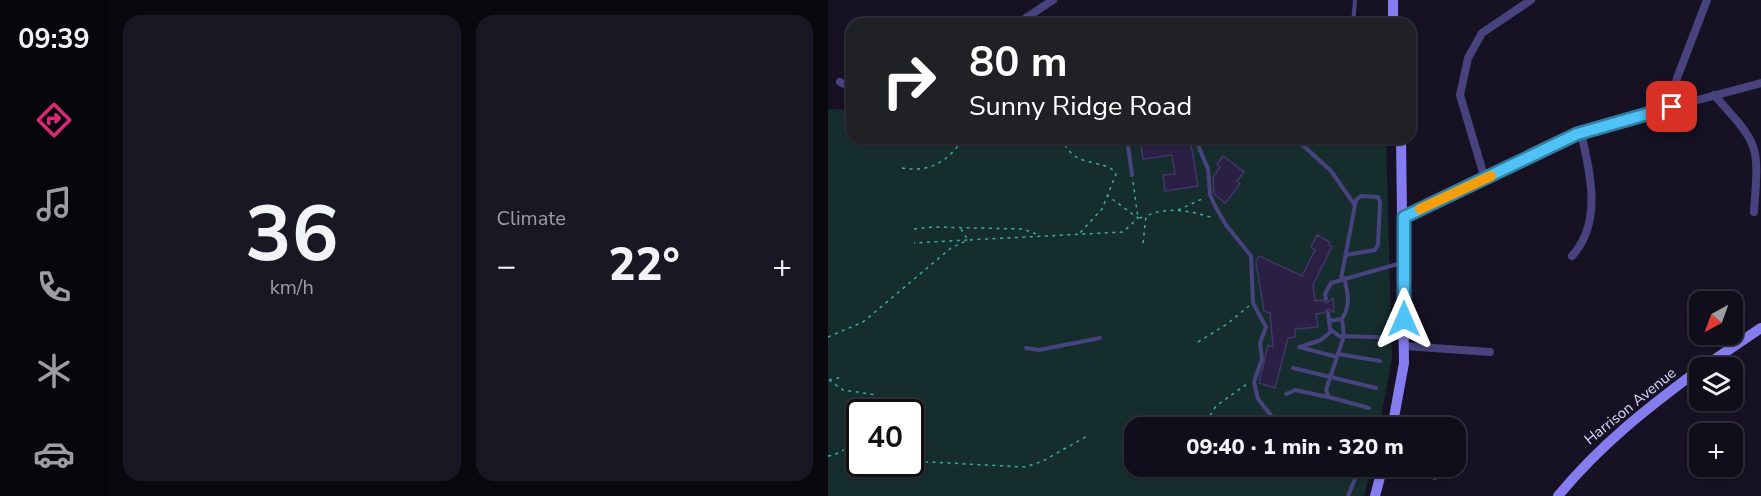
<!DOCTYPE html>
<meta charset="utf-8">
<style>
:root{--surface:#100e1b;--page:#191724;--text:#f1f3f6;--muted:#9c9ca3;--line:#302e3a;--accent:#db2777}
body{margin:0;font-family:"Nunito Sans",sans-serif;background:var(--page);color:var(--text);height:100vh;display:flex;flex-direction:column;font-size:22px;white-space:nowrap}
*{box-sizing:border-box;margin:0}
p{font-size:20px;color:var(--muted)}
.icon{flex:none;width:33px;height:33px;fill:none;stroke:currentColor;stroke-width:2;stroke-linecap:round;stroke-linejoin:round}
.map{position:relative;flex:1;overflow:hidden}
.panel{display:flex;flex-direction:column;gap:15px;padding:15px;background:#09080f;width:720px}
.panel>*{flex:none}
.banner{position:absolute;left:18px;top:18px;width:570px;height:126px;border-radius:18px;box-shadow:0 2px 4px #0004,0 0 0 2px var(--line);background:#202124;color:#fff;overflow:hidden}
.needle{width:39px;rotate:221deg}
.fabs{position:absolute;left:861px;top:291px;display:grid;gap:12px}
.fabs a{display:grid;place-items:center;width:54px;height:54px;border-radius:12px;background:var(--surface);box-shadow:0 2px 4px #0004,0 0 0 2px var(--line);font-size:30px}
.speed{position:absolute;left:18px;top:399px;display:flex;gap:12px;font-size:30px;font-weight:700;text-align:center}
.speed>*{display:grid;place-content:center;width:78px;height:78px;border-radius:50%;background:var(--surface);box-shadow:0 2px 4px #0004,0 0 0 2px var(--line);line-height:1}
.speed .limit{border:3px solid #111;border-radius:9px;background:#fff;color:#111}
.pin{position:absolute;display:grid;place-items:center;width:51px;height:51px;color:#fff;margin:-26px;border-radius:12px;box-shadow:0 3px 9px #0006}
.me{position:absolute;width:66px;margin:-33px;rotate:0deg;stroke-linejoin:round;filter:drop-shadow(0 0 4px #0008)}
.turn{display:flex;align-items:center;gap:21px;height:126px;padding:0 24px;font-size:27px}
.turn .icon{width:78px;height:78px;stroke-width:2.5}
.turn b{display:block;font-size:42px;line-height:51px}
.big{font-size:45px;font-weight:800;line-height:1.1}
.panel .card{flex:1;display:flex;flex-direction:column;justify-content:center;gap:9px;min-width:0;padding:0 21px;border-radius:18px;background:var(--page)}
.panel .dial{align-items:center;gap:0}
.dial b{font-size:78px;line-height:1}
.heat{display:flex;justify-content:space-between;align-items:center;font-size:33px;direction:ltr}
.panel .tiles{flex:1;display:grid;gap:15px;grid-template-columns:repeat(2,1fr)}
.trip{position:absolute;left:296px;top:417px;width:342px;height:60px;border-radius:18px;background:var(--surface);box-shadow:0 2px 4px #0004,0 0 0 2px var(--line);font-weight:800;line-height:60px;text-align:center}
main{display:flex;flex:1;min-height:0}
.dock{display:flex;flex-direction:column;width:108px;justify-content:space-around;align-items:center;background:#06060b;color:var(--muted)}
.dock .icon{width:42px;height:42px}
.dock .current{color:var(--accent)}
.dock b{font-size:27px;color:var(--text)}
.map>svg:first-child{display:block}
</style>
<main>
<nav class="dock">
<b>09:39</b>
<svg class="icon current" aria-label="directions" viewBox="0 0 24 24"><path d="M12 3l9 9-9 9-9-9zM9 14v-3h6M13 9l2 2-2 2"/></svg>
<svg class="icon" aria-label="music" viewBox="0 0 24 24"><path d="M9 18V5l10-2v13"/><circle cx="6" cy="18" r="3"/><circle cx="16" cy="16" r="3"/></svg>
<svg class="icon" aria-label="phone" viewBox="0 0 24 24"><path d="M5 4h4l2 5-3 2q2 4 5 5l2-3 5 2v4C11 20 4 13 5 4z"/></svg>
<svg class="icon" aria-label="climate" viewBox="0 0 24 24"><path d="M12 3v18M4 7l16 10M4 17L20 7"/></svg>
<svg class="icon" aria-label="car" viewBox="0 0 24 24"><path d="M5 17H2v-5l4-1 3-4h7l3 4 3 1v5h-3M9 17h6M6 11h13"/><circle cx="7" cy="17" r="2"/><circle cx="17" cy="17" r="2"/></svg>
</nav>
<section class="panel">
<div class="tiles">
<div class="card dial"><b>36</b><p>km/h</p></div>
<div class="card"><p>Climate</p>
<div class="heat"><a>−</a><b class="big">22°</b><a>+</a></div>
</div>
</div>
</section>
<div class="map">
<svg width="933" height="496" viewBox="0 0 933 496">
<rect width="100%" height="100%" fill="#161224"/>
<path fill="#162d2e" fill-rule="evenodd" d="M0,109L24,110V138H558L564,359L551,427L306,428V466L543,467L536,496H0ZM32,412H82V464H32Z"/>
<g fill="#292043" stroke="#43356c" stroke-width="1.5">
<polygon points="312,138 335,138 335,142 362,138 370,186 337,191 335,175 347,174 344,155 315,159"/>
<polygon points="395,156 416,172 409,181 412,184 397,203 386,194 385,177 392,167 389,164"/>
<polygon points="489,235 502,242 501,245 504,247 485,285 487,301 494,300 498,303 505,298 506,312 500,309 496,313 488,314 490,327 467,329 467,337 460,338 447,388 431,383 440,345 445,347 442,313 436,311 428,263 431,256 474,276 487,250 483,247"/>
</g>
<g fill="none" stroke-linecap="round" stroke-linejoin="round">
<g stroke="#3faaa8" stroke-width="1.5" stroke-dasharray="3 4.5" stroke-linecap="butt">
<polyline points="209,138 233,138"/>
<path d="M234,138C245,171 278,157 288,174L274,209L251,234"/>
<path d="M74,168C103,173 120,161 136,138"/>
<polyline points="305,182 310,218 317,217"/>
<polyline points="350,210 376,198"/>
<polyline points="86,229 105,227 195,229 211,235"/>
<polyline points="133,229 140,240 295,232 310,218 280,196"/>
<path d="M315,243L318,216C341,206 362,211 386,218"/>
<polyline points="0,337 35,322 123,248 140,240 86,243"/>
<polyline points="370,342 399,324 421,306"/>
<polyline points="1,380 15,390 49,395"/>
<polyline points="1,380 15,377"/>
<polyline points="374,428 388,406 419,384"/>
<path d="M0,456C12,455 16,446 32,446"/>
<polyline points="82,461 197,467 215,461 261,435"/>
</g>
<g stroke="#48437e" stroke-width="4">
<polyline points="525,24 527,0"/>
<polyline points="303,138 300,146 304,175"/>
<path d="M367,138L380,169L382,195L387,206L398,225L423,256L425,303L438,327L432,343L434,359L426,382L430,399L445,418C466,422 482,410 504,428"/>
<polyline points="467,138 503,171 526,204"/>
<polyline points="513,279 528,200 533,196 550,197 552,202 550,245 547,250 518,255"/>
<polyline points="498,299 497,294 503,283 573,263"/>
<polyline points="500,313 502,329 511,336 575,338"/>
<polyline points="514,319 516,336 498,390 501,397 541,408"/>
<path d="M501,321L514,319C523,305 520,293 516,278"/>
<polyline points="471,347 509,357"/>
<polyline points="472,347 493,340 504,331"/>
<polyline points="198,348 211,350 272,338"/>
<polyline points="510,354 552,361"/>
<polyline points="465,368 548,388"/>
<polyline points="458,394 467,390 500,397"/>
<polyline points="571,466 607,478"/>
<polyline points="520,496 529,474 529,466"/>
</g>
<g stroke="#48437e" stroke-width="8">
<polyline points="189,24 225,0"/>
<polyline points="12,82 24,88"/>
<path d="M886,95C932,146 931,143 926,212"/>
<polyline points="844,107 849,78 879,0"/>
<polyline points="657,179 632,95 640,58 654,33 703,0"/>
<polyline points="576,217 765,128 933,83"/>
<path d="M744,256C775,222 762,172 753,133"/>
<polyline points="576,346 662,352"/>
</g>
<g stroke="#857def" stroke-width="10">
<polyline points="565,24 565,0"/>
<polyline points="874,368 933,328"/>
<polyline points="564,428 576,363 573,138"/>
<polyline points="547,496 555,466"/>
<path d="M730,496C772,445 819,408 872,369"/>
</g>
</g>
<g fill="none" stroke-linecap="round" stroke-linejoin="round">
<defs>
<polyline id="route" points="576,319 576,217 749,134 844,107"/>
</defs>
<use href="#route" stroke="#337fa1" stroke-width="15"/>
<use href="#route" stroke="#4fc3f7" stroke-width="10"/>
<polyline stroke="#f59e0b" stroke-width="10" points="592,209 663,176"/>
</g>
<g text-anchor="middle" stroke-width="6" stroke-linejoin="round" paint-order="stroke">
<g font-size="15" fill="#dfdafa" stroke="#161224">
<text transform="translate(802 406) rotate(-39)" y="5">Harrison Avenue</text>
</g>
</g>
</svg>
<div class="fabs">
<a><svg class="needle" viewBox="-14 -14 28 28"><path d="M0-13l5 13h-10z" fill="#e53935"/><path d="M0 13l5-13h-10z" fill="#9c9ca3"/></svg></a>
<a><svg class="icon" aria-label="layers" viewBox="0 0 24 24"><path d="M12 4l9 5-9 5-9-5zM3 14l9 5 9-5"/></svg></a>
<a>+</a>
</div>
<div class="speed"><div class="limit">40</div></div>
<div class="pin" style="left:844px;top:107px;background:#d93025"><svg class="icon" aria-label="arrive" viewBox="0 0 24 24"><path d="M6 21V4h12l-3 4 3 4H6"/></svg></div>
<svg class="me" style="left:576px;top:319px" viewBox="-20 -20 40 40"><path d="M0-17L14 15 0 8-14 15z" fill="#4fc3f7" stroke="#fff" stroke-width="4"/></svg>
<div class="trip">09:40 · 1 min · 320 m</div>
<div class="banner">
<div class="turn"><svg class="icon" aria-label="right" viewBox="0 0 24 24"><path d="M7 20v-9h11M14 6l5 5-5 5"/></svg><div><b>80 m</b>Sunny Ridge Road</div></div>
</div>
</div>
</main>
